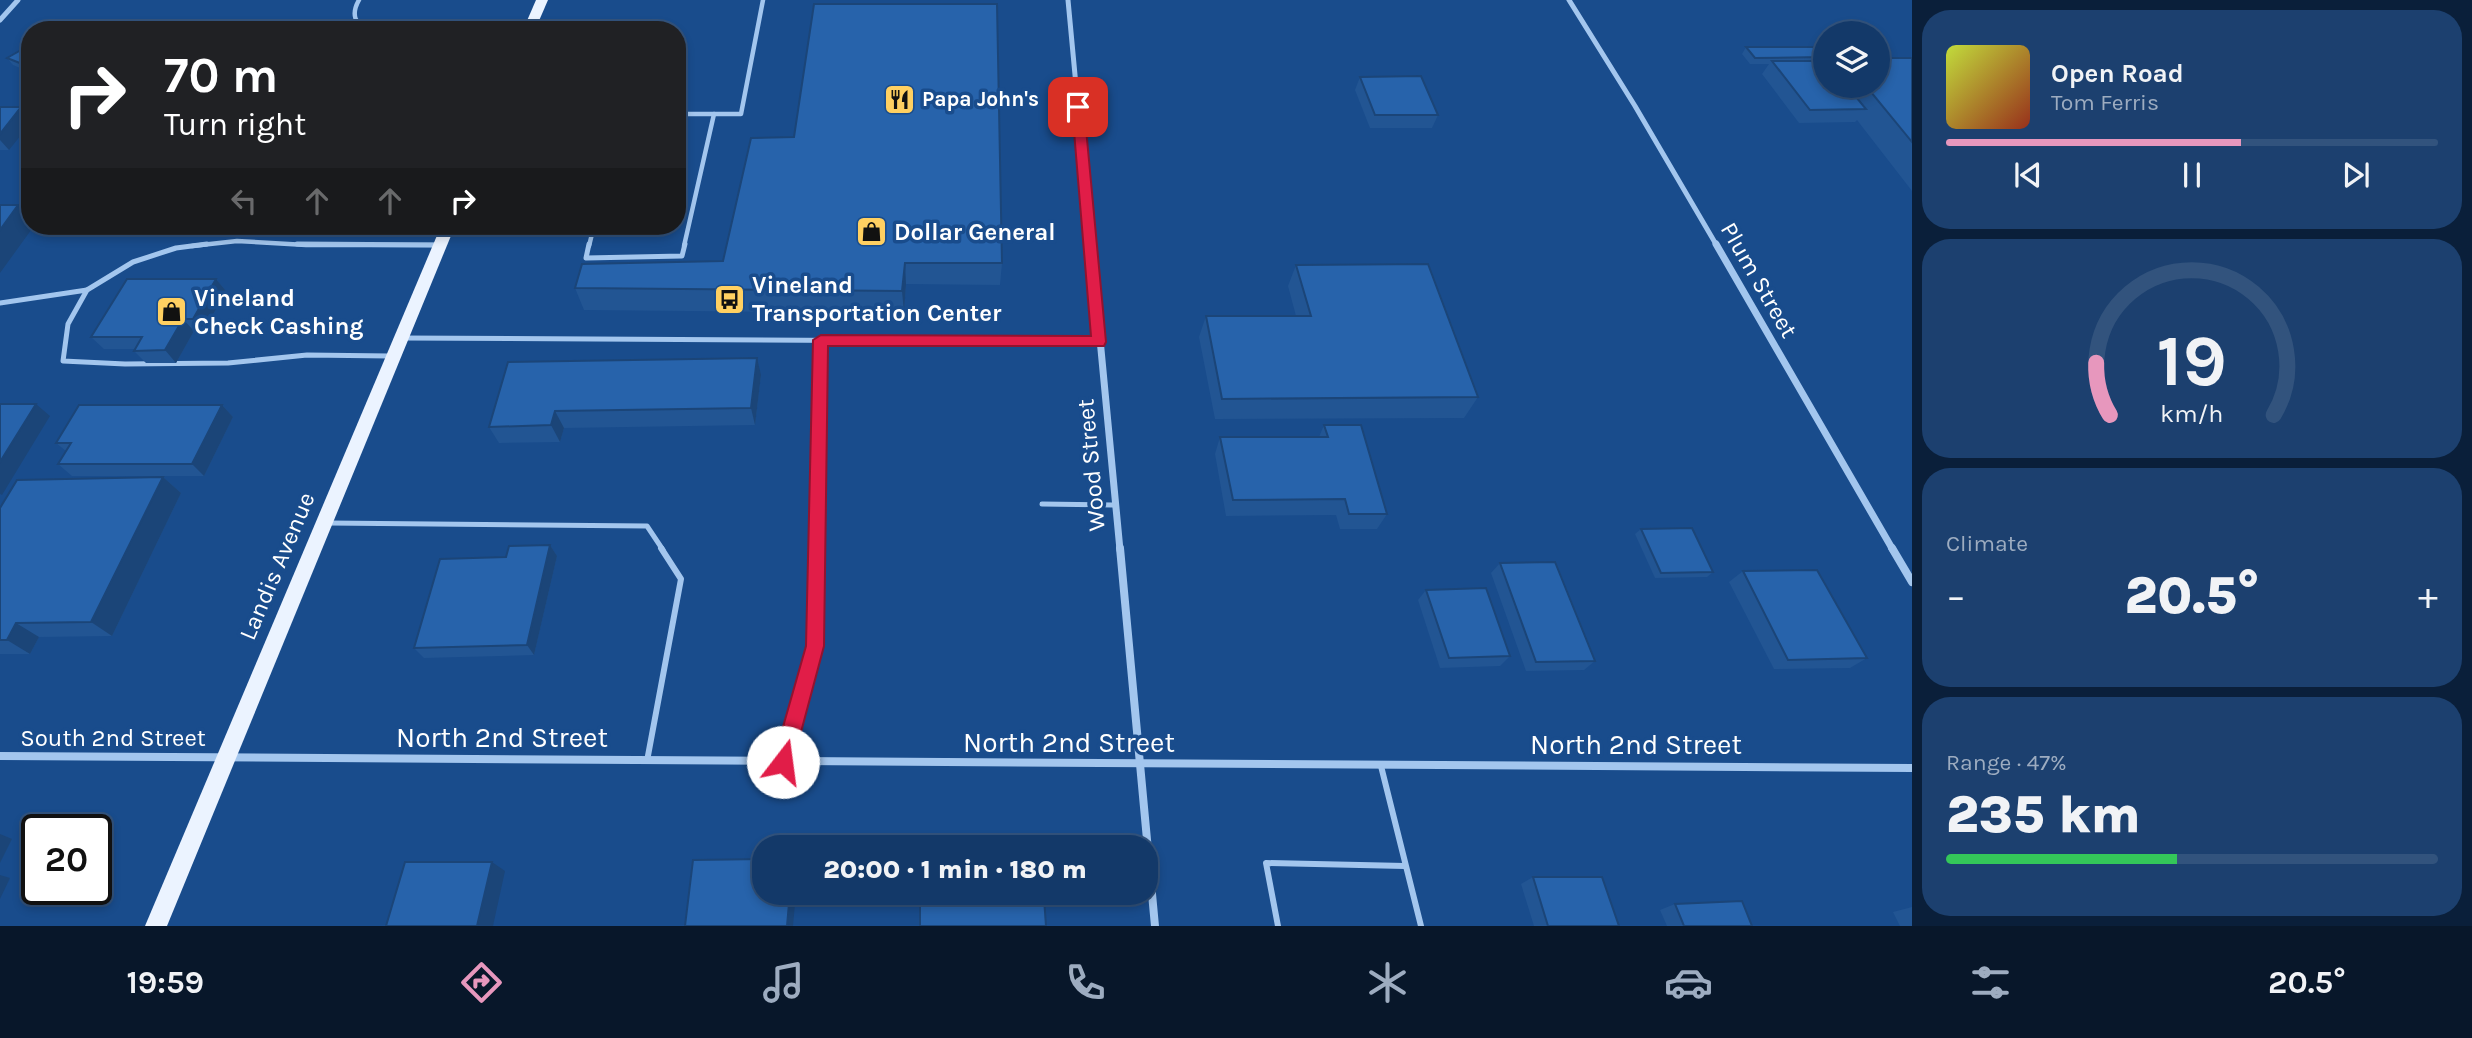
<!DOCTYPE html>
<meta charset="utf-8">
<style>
:root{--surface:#133969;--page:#1c406f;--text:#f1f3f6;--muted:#9dacc0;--line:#32537d;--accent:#e797bd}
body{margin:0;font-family:Karla,sans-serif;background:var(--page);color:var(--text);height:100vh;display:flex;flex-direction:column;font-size:26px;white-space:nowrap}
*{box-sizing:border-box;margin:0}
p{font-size:23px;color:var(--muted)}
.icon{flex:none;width:38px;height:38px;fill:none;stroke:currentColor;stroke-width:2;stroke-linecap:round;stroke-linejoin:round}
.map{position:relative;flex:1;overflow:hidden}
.details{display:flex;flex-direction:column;gap:10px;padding:10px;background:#0a1f3a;width:560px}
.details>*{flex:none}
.hud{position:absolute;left:21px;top:21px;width:665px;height:214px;border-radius:28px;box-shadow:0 4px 10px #0003,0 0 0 2px var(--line);background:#202124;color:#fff;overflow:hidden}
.controls{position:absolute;left:1813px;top:21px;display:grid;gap:14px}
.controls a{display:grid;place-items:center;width:77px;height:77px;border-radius:50%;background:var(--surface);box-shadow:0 4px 10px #0003,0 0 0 2px var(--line);font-size:35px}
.speed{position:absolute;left:21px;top:814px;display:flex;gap:14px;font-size:35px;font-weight:700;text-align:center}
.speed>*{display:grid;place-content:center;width:91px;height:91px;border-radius:50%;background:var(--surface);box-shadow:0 4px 10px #0003,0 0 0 2px var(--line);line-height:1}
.speed .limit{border:4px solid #111;border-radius:10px;background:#fff;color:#111}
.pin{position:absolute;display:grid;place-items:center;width:60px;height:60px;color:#fff;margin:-30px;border-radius:14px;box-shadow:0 4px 10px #0006}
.me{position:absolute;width:77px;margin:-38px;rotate:15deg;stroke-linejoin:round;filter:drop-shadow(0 0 5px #0008)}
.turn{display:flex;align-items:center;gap:24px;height:147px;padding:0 28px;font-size:32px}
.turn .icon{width:91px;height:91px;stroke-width:2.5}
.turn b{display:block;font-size:49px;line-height:60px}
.lanes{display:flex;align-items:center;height:66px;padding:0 28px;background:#0003;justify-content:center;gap:35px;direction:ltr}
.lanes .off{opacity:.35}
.big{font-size:52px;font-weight:800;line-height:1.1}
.details .card{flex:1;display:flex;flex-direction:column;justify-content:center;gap:10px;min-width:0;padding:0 24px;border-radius:28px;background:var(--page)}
.details .dial{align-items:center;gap:0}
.dial svg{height:182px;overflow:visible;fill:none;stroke:var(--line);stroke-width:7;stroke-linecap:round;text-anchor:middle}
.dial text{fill:var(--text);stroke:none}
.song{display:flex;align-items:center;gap:21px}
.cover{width:84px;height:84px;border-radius:10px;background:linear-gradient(135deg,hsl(70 70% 55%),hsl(10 70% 35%))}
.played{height:7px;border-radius:4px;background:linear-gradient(90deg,var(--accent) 60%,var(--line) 60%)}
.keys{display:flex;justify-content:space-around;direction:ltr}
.heat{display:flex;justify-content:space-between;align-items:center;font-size:38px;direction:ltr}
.charge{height:10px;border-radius:5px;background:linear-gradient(90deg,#34c759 47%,var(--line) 0)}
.trip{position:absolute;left:752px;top:835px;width:406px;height:70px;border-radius:28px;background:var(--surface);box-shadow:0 4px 10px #0003,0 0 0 2px var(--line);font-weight:800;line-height:70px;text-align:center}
.menu{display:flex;height:112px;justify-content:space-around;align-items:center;background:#08172a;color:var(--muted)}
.menu .icon{width:49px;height:49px}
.menu .on{color:var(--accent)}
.menu b{font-size:32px;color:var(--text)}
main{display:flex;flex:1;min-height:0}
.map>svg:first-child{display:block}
</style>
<main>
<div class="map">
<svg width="1912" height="926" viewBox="0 0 1912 926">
<rect width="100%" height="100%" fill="#194c8c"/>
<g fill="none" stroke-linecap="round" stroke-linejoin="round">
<g stroke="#a3c6ee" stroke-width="4.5">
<path d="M359,0C351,14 354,25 370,30"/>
<polyline points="677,114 741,114 763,0"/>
<polyline points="192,246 237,241 306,245 440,245"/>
<polyline points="589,246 594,226"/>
<polyline points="684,246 714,114"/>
</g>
<g stroke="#a3c6ee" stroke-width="5">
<polyline points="207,244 176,248 133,262 87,290 68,324 63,361 125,364 228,363 307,355 390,356"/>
<polyline points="297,244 440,245"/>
<polyline points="589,244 586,258 682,256 685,244"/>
<polyline points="0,303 87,290"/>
<polyline points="402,338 1099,342"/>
<polyline points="1042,504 1113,505"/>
<polyline points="328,523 647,526 663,550"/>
<polyline points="817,550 821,340"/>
</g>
<g stroke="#a3c6ee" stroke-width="6">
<polyline points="647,761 681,579 661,548"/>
<polyline points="783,762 815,646 817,548"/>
<polyline points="1381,766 1421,926"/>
<polyline points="1278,926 1266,863 1405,866"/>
</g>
<g stroke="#a3c6ee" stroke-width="5">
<polyline points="1068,0 1091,246"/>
<polyline points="1569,0 1635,106 1717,246"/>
<polyline points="0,20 18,0"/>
</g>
<g stroke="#a3c6ee" stroke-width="7">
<polyline points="1091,244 1120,550"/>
<polyline points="1716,244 1893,550"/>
</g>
<g stroke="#a3c6ee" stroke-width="8">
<polyline points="1120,548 1155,926"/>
<polyline points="1892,548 1912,582"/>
<polyline points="0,756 1912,768"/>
</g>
<g fill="#ebf3ff" fill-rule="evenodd">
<polygon points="536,0 548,0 535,30 523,30"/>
<polygon points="441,226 455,226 167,926 145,926"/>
</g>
</g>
<g fill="#225593">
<polygon points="30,45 30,72 13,65 7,58"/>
<polygon points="1746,47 1822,57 1820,61 1825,86 1878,86 1912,58 1912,191 1857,120 1855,122 1799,123 1762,74 1769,64 1750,64 1742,54"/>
<polygon points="1360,77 1438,115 1432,128 1370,128 1355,90"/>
<polygon points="0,107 9,150 0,150"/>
<polygon points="723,261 1002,263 1000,285 906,284 904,313 584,310 575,288"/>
<polygon points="1296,265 1478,397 1464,418 1215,419 1199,337 1206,316 1296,316 1288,286"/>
<polygon points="216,279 226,291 204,331 194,331 176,363 146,363 134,351 134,349 104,349 91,337"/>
<polygon points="508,362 761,375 755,425 564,428 560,442 499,443 489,427"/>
<polygon points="222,405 233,417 204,476 72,476 58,464 66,451 56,443"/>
<polygon points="1324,425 1387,514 1377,529 1340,529 1336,515 1226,516 1215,454 1220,437 1319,437"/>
<polygon points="163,477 181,493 112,636 39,637 30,654 0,654 0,508"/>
<polygon points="1641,529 1713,572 1707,577 1655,578 1635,534"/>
<polygon points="550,545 557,556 534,655 424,658 414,648 506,557"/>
<polygon points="1500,563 1595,661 1584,670 1526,671 1491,573"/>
<polygon points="1743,571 1867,658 1850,668 1774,669 1729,582"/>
<polygon points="1426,590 1510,656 1500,666 1440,668 1418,600"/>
<polygon points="1533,877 1619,926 1534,926 1521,884"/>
<polygon points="1675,904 1752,926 1667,926 1660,910"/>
<polygon points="1912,907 1912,926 1900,926 1893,912"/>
</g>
<g fill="#1b4578">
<polygon points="21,107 30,117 30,124 9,150 0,140 0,134"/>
<polygon points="18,205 30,217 30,226 34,226 0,273 0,230"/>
<polygon points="905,263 906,284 904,313 902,291"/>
<polygon points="216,279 226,291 204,331 193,319"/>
<polygon points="183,319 194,331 176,363 165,350"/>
<polygon points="757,358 761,375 755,425 751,408"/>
<polygon points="36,404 50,416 2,495 0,494 0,462"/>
<polygon points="222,405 233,417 204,476 192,464"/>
<polygon points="555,411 564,428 560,442 551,425"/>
<polygon points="163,477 181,493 112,636 91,622"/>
<polygon points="550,545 557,556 534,655 527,645"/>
<polygon points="16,623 39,637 30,654 7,640"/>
<polygon points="0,834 12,839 0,863"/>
<polygon points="492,862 505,871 493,926 477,926"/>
<polygon points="0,875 10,878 0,899"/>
<polygon points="790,892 796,892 793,926 787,926"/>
</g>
<g fill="#2763ab" stroke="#1b4578" stroke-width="2">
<polygon points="814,4 997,4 1002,263 905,263 902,291 575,288 582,264 723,261 751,138 794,137"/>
<polygon points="30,45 30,67 7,58"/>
<polygon points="1746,47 1813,47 1822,57 1755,58"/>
<polygon points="1878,58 1912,58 1912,142 1866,86 1878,86"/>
<polygon points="1772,61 1825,61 1825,86 1847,86 1866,109 1810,110"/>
<polygon points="1421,76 1438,115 1375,115 1360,77"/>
<polygon points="0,107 21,107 0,134"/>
<polygon points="0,205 18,205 0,230"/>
<polygon points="1428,264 1478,397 1222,399 1206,316 1311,316 1296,265"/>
<polygon points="127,279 216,279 193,319 183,319 165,350 134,351 142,337 91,337"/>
<polygon points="757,358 751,408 555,411 551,425 489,427 508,362"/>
<polygon points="0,404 36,404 0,462"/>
<polygon points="79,405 222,405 192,464 58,464 71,443 56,443"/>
<polygon points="1324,425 1361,425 1387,514 1349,514 1345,499 1233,500 1220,437 1328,437"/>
<polygon points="163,477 91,622 16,623 7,640 0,640 0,508 17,480"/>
<polygon points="1692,528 1713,572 1661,573 1641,529"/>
<polygon points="550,545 527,645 414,648 440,559 506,557 509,546"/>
<polygon points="1555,562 1595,661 1536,662 1500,563"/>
<polygon points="1817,570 1867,658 1788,660 1743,571"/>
<polygon points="1486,588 1510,656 1449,658 1426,590"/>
<polygon points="765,859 765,892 790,892 787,926 685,926 693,860"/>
<polygon points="405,862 492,862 477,926 386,926"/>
<polygon points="1533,877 1602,877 1619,926 1548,926"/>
<polygon points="1044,898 1046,926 920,926 920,902"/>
<polygon points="1742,901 1752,926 1684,926 1675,904"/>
</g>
<polygon fill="#e11d48" stroke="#92132f" stroke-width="2" points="1078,103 1084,107 1106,342 1104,346 828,346 824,646 793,762 790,769 783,772 776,769 773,762 806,646 813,340 821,335 1091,336 1072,107"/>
<defs>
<symbol id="restaurant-square" viewBox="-11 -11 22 22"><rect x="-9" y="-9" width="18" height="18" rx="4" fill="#ffd061" stroke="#194c8c"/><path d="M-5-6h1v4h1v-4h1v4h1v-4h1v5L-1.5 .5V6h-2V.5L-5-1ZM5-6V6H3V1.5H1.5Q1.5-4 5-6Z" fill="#111"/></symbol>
<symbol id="shop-square" viewBox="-11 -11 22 22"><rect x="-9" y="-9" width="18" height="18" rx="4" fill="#ffd061" stroke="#194c8c"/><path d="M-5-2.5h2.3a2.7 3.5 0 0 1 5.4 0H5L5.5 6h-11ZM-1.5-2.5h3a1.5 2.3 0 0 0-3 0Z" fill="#111"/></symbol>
<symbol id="bus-square" viewBox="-11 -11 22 22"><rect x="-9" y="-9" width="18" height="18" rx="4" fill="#ffd061" stroke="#194c8c"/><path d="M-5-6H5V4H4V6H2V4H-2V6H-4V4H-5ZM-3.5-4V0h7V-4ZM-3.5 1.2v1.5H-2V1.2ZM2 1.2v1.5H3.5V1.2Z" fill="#111"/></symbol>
</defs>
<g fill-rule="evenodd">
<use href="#restaurant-square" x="882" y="82" width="35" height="35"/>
<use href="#shop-square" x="854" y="214" width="35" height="35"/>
<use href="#bus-square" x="712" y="282" width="35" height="35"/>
<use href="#shop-square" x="154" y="294" width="35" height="35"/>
</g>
<g text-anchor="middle" stroke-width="7" stroke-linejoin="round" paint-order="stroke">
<g font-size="21" font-weight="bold" fill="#fff" stroke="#194c8c" text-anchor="start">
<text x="922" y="106">Papa John's</text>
</g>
<g font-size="24" font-weight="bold" fill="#fff" stroke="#194c8c" text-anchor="start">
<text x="894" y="240">Dollar General</text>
<text x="752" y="293">Vineland<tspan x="752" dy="28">Transportation Center</tspan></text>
<text x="194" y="306">Vineland<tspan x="194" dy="28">Check Cashing</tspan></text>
</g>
<g font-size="24" fill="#fff" stroke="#194c8c">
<text transform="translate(1759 280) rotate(60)" y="8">Plum Street</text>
<text transform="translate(1091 465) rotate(-95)" y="8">Wood Street</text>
<text transform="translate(277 566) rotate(-67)" y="8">Landis Avenue</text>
<text x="113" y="746">South 2nd Street</text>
</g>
<g font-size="28" fill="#fff" stroke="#194c8c">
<text x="502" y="747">North 2nd Street</text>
<text x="1069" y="752">North 2nd Street</text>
<text x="1636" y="754">North 2nd Street</text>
</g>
</g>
</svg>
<div class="controls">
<a><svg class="icon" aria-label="layers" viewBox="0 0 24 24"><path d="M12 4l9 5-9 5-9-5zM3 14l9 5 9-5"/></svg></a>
</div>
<div class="speed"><div class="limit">20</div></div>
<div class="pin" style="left:1078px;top:107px;background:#d93025"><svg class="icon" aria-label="arrive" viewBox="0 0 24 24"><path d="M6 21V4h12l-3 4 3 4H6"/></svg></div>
<svg class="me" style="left:783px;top:762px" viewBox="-20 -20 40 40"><circle r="19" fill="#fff"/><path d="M0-13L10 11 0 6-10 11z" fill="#e11d48"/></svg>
<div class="trip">20:00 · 1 min · 180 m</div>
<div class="hud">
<div class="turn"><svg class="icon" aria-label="right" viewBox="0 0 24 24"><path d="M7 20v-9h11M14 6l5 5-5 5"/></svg><div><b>70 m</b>Turn right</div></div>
<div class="lanes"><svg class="icon off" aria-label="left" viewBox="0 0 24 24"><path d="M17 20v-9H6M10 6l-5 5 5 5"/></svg><svg class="icon off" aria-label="ahead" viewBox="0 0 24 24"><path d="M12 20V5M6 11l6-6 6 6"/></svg><svg class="icon off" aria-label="ahead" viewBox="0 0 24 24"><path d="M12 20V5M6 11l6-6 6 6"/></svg><svg class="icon" aria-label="right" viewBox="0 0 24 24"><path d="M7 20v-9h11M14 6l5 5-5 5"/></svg></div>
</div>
</div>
<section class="details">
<div class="card">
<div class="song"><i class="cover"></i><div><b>Open Road</b><p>Tom Ferris</p></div></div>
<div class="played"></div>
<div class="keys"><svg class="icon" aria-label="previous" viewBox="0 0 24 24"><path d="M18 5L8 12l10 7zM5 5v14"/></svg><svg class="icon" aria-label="pause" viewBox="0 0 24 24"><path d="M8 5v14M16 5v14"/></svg><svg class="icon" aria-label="next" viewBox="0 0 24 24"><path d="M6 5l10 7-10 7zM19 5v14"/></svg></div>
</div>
<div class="card dial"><svg viewBox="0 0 100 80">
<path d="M14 69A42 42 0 1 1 86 69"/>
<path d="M14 69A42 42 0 0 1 8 46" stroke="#e797bd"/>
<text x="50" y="56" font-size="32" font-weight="700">19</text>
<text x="50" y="72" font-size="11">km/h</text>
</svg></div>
<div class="card"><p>Climate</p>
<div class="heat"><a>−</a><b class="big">20.5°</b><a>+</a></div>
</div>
<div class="card"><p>Range · 47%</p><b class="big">235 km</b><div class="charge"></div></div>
</section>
</main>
<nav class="menu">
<b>19:59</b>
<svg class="icon on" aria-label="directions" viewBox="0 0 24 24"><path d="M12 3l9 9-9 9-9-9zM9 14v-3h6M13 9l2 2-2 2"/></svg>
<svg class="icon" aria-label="music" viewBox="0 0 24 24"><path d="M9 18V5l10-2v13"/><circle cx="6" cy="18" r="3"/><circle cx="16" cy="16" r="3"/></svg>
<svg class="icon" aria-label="phone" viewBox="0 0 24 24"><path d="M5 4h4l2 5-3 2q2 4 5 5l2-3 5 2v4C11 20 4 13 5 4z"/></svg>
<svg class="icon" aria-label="climate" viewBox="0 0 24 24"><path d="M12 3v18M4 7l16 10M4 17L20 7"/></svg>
<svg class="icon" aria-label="car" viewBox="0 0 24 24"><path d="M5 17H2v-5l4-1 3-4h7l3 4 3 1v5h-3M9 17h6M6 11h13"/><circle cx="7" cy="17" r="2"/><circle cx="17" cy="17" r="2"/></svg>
<svg class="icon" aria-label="filters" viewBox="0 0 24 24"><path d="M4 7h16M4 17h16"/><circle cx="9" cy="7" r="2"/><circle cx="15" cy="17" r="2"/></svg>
<b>20.5°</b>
</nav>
